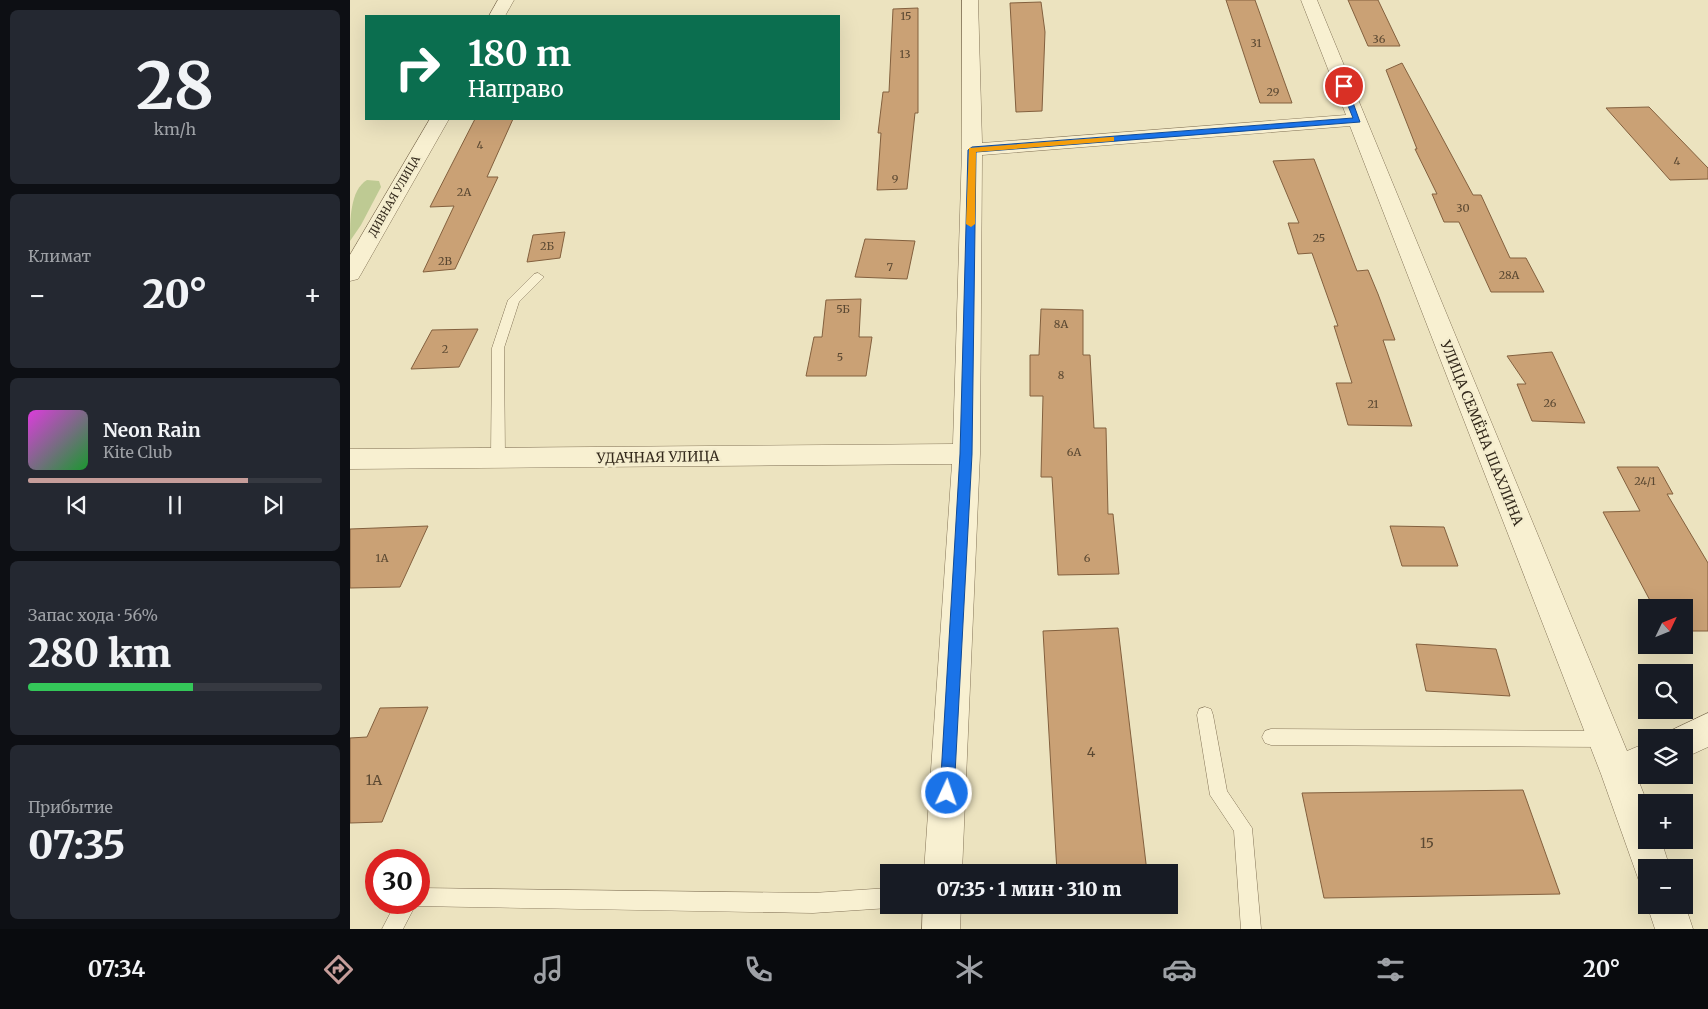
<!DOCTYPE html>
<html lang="ru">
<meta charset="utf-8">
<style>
:root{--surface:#171b24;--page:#242831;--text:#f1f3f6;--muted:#9ea1a6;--line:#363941;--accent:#c69d9a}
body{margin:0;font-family:Merriweather,serif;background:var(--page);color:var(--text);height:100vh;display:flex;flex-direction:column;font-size:19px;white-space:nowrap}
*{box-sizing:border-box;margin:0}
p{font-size:16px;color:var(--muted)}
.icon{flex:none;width:28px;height:28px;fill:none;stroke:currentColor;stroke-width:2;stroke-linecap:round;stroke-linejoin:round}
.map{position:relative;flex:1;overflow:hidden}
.panel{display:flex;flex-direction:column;gap:10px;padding:10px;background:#0d0f14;width:350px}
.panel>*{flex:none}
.top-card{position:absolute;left:15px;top:15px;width:475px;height:105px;border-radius:0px;box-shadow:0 5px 20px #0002;background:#0b6e4f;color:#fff;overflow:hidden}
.needle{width:32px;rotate:47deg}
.buttons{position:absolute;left:1288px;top:599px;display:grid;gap:10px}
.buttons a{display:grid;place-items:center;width:55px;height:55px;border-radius:0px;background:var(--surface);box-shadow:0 5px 20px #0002;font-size:25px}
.speed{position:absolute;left:15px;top:849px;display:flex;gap:10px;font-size:25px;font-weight:700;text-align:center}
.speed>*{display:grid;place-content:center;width:65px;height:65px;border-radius:50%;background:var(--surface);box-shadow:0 5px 20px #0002;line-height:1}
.speed .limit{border:8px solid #d22;background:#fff;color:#111}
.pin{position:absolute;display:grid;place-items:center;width:42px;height:42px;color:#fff;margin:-21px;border:2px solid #fff;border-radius:50%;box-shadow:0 1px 5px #0007}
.me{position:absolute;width:55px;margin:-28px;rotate:3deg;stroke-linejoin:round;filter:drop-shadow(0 0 4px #0008)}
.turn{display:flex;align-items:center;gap:18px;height:105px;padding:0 20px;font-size:22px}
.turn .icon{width:65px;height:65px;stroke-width:2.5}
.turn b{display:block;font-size:35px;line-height:42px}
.big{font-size:38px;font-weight:800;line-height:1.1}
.panel .tile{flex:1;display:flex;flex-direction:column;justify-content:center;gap:8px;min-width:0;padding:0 18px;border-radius:8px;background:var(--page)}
.panel .dial{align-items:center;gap:0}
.dial b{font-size:65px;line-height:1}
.song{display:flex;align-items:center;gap:15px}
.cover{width:60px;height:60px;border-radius:8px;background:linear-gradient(135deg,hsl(300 70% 55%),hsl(130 70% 35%))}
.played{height:5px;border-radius:2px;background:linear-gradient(90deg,var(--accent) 75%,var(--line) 75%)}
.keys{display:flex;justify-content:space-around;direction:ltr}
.heat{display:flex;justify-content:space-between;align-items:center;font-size:28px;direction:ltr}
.charge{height:8px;border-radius:4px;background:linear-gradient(90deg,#34c759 56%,var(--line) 0)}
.trip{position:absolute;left:530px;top:864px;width:298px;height:50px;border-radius:0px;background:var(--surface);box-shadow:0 5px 20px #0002;font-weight:800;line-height:50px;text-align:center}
.tabs{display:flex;height:80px;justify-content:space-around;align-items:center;background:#090b0e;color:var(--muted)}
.tabs .icon{width:35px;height:35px}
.tabs .active{color:var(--accent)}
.tabs b{font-size:22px;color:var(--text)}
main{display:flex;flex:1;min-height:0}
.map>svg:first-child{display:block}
</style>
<main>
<section class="panel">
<div class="tile dial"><b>28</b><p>km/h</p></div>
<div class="tile"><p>Климат</p>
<div class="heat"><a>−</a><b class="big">20°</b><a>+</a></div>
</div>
<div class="tile">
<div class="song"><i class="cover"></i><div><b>Neon Rain</b><p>Kite Club</p></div></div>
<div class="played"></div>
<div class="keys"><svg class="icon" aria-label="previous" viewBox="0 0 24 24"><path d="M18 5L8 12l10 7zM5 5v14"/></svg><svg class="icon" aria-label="pause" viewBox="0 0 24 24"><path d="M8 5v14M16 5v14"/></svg><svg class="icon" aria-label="next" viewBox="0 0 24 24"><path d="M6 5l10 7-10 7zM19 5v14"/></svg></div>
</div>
<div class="tile"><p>Запас хода · 56%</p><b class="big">280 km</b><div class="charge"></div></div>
<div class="tile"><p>Прибытие</p><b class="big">07:35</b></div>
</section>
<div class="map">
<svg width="1358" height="929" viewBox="0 0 1358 929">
<rect width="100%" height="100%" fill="#ece3bf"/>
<path fill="#beca93" d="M17,180L29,181L31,187L11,225L0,241C0,220 0,190 17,180Z"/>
<g fill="#caa175" stroke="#83603e">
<polygon points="876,0 905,0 942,103 910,103"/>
<polygon points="998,0 1028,0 1050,46 1018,46"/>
<polygon points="691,2 695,32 692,111 666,112 660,3"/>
<polygon points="568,8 568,113 565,113 557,189 527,190 531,133 528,133 533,92 539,92 543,9"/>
<polygon points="1052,63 1123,195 1131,195 1160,258 1176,258 1194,292 1141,292 1109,222 1094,222 1082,194 1087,194 1065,149 1067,149 1036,70"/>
<polygon points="1299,107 1358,168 1358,179 1320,180 1256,108"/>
<polygon points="125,119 163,119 137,177 148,177 105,269 73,272 104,206 80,207"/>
<polygon points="964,159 1007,271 1018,270 1028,294 1045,340 1033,340 1062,426 998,425 986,383 1002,383 984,326 988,326 962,253 948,254 938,223 949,223 923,161"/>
<polygon points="215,232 210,258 177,262 183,235"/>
<polygon points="515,239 565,241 557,279 505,277"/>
<polygon points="511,299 509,337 522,337 516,376 456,376 464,337 472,337 476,300"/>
<polygon points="691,309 733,310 733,355 740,355 744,428 756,428 758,514 763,514 769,574 708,575 702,477 691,477 693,396 680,396 680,355 689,355"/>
<polygon points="128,329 109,367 61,369 82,330"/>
<polygon points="1202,352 1235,423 1182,421 1167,384 1176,384 1157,356"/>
<polygon points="1267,467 1308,467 1323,494 1317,494 1358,563 1358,631 1334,631 1334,608 1304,608 1253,512 1290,511"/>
<polygon points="78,526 50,587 0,588 0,529"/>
<polygon points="1040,526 1094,527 1108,566 1052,566"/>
<polygon points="768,628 797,872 707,872 693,631"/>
<polygon points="1066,644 1146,649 1160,696 1076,691"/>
<polygon points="78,707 32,822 0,823 0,738 17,737 30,708"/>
<polygon points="1173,790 1210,894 974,898 952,793"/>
</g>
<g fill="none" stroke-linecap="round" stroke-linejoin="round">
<defs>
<g id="service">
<polygon points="188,273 194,277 169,302 154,348 155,459 148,464 141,459 142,348 158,300 184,274"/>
<polygon points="855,707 861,709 863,715 877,791 902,828 911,929 891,929 884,831 860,795 847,715 849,709"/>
<polygon points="921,729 1255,731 1261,733 1264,739 1261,745 1255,747 921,745 915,743 912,737 915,731"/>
<polygon points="69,888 463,893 539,888 539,905 545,905 539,908 463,913 65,906 53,929 32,929 46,902 69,902"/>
</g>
<g id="minor">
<polygon points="148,0 164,0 155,16 139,16"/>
<polygon points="612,0 628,0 632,143 996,115 951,0 967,0 1277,751 1296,743 1296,775 1302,775 1289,782 1297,802 1296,840 1311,840 1320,868 1296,868 1296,884 1289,881 1251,774 1000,126 632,155 630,454 612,872 574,872 602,464 0,469 0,449 603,444 612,150"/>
<polygon points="80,119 99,119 11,274 8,279 0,281 0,255"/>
<polygon points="1358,713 1358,747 1334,758 1334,738 1319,738 1322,730"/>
<polygon points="1334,902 1343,929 1305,929 1297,905 1334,905"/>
<polygon points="573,905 611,905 610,929 572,929"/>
</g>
</defs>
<use href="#service" stroke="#847458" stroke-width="1"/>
<use href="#minor" stroke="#847458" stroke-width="1"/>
<use href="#service" fill="#f8f0d1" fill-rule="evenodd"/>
<use href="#minor" fill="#f8f0d1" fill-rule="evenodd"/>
</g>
<polygon fill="#1a73e8" stroke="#114b97" points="994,83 997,86 1010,122 626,152 622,454 604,793 602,798 597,800 592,798 590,793 610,454 618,150 622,147 1003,118 990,86"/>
<polygon fill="#f59e0b" points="761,137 764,137 764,141 626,152 625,224 621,227 616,224 619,148"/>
<g text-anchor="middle" stroke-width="5" stroke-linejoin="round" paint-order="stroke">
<g font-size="11" fill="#5a4832">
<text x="556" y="20">15</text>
<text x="1029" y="43">36</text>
<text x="906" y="47">31</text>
<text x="555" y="58">13</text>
<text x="923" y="96">29</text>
<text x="130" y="149">4</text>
<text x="1327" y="165">4</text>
<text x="545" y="183">9</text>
<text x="114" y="196">2А</text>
<text x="1113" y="212">30</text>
<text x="969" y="242">25</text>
<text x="197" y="250">2Б</text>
<text x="95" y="265">2В</text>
<text x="540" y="271">7</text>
<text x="1159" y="279">28А</text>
<text x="493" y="313">5Б</text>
<text x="711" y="328">8А</text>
<text x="95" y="353">2</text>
<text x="490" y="361">5</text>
<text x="711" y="379">8</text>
<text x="1200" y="407">26</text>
<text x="1023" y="408">21</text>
<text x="724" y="456">6А</text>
<text x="1295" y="485">24/1</text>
<text x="32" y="562">1А</text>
<text x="737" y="562">6</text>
</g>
<g font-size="11" fill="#342a1c" stroke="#f4edce">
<text transform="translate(44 196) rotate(-60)" y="4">ДИВНАЯ УЛИЦА</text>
</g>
<g font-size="14" fill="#342a1c" stroke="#f4edce">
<text transform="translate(1132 433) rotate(68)" y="5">УЛИЦА СЕМЁНА ШАХЛИНА</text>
<text transform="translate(308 457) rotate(-1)" y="5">УДАЧНАЯ УЛИЦА</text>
</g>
<g font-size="14" fill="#5a4832">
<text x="741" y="757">4</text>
<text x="24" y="785">1А</text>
<text x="1077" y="848">15</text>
</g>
</g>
</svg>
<div class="buttons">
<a><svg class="needle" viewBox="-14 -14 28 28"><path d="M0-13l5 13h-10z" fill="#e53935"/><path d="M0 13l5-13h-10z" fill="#9ea1a6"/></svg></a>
<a><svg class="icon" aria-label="search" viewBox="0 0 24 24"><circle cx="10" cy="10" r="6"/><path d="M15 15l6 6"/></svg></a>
<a><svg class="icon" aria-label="layers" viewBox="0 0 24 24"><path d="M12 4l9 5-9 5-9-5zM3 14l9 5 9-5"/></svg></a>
<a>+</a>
<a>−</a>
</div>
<div class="speed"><div class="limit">30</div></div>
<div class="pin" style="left:994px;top:86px;background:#d93025"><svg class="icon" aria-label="arrive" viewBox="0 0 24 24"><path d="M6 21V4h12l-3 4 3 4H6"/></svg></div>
<svg class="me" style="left:597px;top:793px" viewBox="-20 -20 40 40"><circle r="17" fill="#1a73e8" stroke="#fff" stroke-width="3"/><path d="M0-11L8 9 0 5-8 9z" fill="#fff"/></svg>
<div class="trip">07:35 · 1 мин · 310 m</div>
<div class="top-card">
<div class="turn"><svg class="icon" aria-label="right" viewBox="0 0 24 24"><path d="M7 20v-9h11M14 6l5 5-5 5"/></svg><div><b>180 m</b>Направо</div></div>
</div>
</div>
</main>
<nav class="tabs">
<b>07:34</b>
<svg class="icon active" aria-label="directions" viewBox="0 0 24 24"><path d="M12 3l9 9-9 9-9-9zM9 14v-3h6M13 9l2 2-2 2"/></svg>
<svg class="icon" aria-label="music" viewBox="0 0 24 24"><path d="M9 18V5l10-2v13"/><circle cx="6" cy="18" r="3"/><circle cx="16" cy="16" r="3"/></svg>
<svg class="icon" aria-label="phone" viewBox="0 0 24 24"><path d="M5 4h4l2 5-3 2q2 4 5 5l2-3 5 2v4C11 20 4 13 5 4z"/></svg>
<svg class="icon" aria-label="climate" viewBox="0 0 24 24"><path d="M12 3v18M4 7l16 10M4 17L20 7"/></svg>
<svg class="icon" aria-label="car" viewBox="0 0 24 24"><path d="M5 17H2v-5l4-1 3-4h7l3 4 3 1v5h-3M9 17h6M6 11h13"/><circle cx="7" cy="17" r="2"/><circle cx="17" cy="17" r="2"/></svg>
<svg class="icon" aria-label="filters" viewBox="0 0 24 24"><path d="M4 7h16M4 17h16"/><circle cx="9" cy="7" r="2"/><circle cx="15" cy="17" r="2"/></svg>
<b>20°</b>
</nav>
